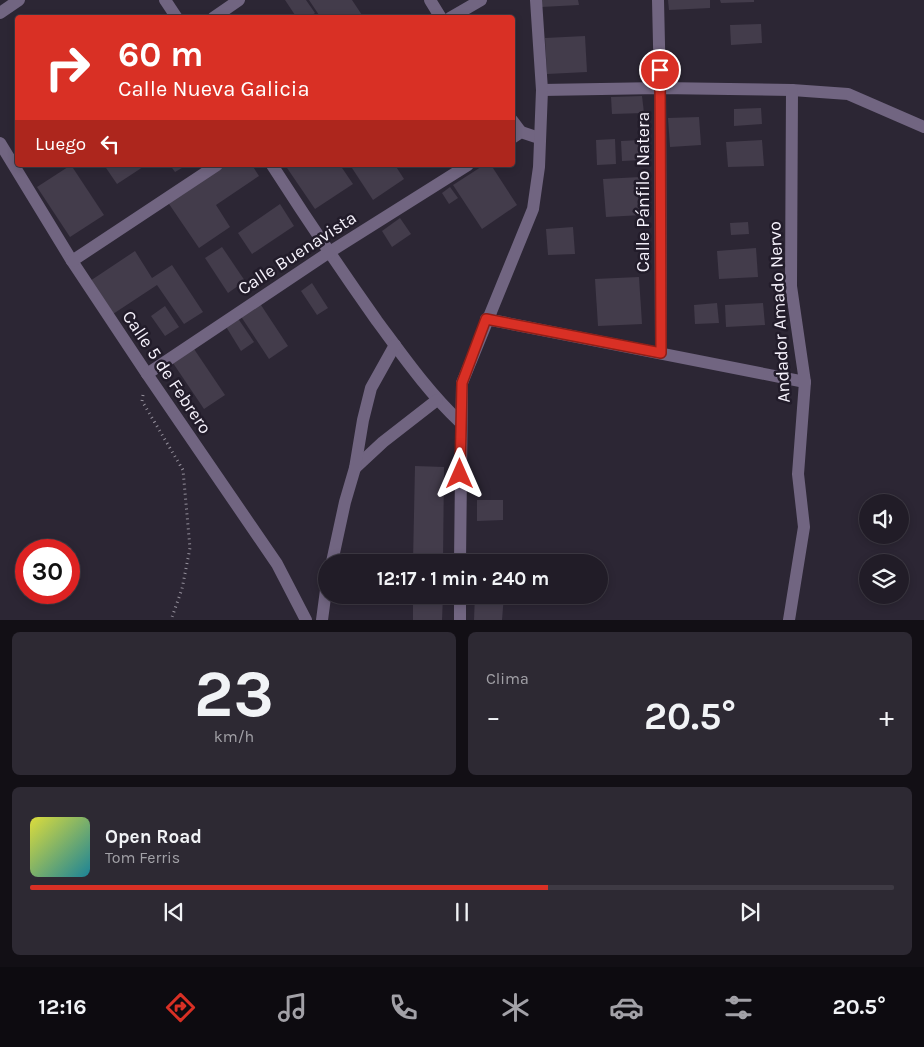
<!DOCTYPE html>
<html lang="es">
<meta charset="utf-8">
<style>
:root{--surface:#211c27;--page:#2d2933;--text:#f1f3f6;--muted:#a2a1a7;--line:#3e3a44;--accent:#d93025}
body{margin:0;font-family:Karla,sans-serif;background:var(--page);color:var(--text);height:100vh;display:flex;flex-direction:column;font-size:19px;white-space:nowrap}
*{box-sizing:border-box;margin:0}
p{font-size:16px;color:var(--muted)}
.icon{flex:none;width:28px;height:28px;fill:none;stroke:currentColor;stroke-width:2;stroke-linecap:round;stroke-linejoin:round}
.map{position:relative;height:620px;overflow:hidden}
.sheet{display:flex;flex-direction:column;gap:12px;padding:12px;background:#120f15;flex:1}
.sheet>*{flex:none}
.guide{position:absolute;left:15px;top:15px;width:500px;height:152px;border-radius:5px;box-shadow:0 2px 8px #0003,0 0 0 1px var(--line);background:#d93025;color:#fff;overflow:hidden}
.buttons{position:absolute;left:859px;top:494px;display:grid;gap:10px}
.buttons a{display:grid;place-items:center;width:50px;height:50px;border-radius:50%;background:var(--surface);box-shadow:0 2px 8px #0003,0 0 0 1px var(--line);font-size:25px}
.speed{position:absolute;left:15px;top:539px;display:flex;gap:10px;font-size:25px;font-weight:700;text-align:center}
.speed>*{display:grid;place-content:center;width:65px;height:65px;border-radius:50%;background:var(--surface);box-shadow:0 2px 8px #0003,0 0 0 1px var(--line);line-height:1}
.speed .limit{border:8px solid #d22;background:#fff;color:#111}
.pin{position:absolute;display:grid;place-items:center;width:42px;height:42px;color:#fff;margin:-21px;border:2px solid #fff;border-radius:50%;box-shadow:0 1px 5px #0007}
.me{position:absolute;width:55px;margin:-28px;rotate:0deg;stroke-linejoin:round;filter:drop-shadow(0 0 4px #0008)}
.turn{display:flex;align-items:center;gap:18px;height:105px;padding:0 20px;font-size:22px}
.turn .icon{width:65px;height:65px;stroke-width:2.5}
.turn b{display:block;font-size:35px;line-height:42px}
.then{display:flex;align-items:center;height:48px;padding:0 20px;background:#0003;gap:10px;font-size:19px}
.big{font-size:38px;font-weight:700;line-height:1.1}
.sheet .tile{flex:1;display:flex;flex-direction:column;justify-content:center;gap:8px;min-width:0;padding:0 18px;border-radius:8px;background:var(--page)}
.sheet .dial{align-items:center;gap:0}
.dial b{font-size:65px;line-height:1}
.song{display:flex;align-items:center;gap:15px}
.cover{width:60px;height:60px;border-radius:8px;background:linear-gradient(135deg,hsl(60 70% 55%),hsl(190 70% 35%))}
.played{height:5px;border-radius:2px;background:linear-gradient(90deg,var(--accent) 60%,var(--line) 60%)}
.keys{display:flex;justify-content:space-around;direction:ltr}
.heat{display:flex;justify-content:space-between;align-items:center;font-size:28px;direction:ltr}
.sheet .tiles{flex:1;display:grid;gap:12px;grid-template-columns:1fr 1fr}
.tile:last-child{grid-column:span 2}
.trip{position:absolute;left:318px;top:554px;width:290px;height:50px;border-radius:25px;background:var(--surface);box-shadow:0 2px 8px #0003,0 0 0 1px var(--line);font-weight:700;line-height:50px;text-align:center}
.dock{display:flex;height:80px;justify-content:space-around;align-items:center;background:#0d0b10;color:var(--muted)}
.dock .icon{width:35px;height:35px}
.dock .selected{color:var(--accent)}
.dock b{font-size:22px;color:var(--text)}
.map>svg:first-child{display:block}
</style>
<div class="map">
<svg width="924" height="620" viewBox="0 0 924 620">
<rect width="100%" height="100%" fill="#2c2634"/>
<g fill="#433c4b">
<polygon points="285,0 306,0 315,13 308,18 297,18"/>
<polygon points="309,0 352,0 364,18 321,18"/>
<polygon points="540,0 578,0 579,5 541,7"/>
<polygon points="668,0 710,0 710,8 669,10"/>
<polygon points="720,0 754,0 754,2 721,3"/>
<polygon points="761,24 762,43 731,45 730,25"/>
<polygon points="585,36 587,72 547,74 545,38"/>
<polygon points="642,96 644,113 612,114 611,97"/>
<polygon points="761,108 762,124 734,126 734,109"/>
<polygon points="699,117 701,145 670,147 668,118"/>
<polygon points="615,139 616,164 597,165 596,140"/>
<polygon points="641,140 642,160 622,161 621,141"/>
<polygon points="762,140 764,166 728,167 726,142"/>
<polygon points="71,165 104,215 70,237 37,187"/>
<polygon points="104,165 146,165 117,184"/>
<polygon points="170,165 187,165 175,172"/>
<polygon points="221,165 252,165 259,176 216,205 230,227 199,248 167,201"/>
<polygon points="285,165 340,165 353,184 315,209"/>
<polygon points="350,165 395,165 404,179 373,200"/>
<polygon points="484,165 491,165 517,205 482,229 453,185"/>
<polygon points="640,177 642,215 606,217 603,179"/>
<polygon points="450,187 458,198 449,204 442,193"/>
<polygon points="280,204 294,226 252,254 238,233"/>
<polygon points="400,218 411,234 392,247 382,231"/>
<polygon points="748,222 749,234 731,235 730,223"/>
<polygon points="573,227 575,254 548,255 546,229"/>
<polygon points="222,247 245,281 228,293 205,258"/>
<polygon points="756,248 758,277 719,279 717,251"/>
<polygon points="135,251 152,278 172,265 203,312 184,324 157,285 113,314 90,281"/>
<polygon points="639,277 642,324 598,326 595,279"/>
<polygon points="312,283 328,308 317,315 301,291"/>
<polygon points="259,302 288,346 269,359 240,315"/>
<polygon points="717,303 719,323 695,324 694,305"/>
<polygon points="763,303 765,325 726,327 725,305"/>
<polygon points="165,306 179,327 165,336 151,316"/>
<polygon points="237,317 254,342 241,351 225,325"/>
<polygon points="194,349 225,395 204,409 173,363"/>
<polygon points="415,466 444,467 443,562 413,562"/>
<polygon points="477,500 503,500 503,520 477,521"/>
<polygon points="478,557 506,559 506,562 477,562"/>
<polygon points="413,595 443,595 442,620 413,620"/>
<polygon points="475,595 504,595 502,620 474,620"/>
</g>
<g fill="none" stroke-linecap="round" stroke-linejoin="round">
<polyline stroke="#95909c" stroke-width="3" stroke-dasharray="1 4" stroke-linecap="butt" points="143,395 142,401 183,470 190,548 182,589 171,620"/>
<g stroke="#716581" stroke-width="12">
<polyline points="165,0 177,18"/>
<polyline points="430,0 441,18"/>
<polyline points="658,0 660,88 661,353"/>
<polyline points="0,13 19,0"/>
<polyline points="213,18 239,0"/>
<polyline points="450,18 481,0"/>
<polyline points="542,90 660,88 792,90 848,94 924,127"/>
<polyline points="512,120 521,132"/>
<polyline points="512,138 521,132 539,138"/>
<polyline points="0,143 72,261 147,374 277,564 306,620"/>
<path d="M272,165C306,218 341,270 377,321C403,356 428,392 460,422"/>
<polyline points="72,261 217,165"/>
<polyline points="486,319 805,382"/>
<polyline points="147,374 328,253 468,165"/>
<polyline points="355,468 383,442 437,400"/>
<polyline points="332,562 345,502 355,468 363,420 371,388 395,345"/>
<polyline points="460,562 462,383 533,209 539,167 542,90 536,0"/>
<polyline points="460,595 460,620"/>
<polyline points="322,620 326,590"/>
<polyline points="789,620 804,527 798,474 805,382 791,286 792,90"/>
</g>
</g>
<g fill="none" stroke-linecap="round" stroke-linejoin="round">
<defs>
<polyline id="route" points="460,474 462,383 486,319 661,353 660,70"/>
</defs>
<use href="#route" stroke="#8d1f18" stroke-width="12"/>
<use href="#route" stroke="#d93025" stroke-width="9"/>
</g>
<g text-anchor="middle" stroke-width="5" stroke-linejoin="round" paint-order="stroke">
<g font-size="18" fill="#f6f2fc" stroke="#221c2a">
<text transform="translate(643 192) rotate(-90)" y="6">Calle Pánfilo Natera</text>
<text transform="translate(297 253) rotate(-33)" y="6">Calle Buenavista</text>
<text transform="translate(779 312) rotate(-93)" y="6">Andador Amado Nervo</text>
<text transform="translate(167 372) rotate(56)" y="6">Calle 5 de Febrero</text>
</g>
</g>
</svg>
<div class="buttons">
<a><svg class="icon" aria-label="sound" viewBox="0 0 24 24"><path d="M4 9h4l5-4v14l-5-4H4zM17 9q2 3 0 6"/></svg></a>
<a><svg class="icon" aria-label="layers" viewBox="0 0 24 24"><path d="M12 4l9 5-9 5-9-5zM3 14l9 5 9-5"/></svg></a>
</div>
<div class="speed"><div class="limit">30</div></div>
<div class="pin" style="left:660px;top:70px;background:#d93025"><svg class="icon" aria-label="arrive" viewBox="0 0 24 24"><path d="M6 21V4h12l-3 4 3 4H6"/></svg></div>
<svg class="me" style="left:460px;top:474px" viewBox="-20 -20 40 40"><path d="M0-17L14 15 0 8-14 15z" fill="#d93025" stroke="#fff" stroke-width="4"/></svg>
<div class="trip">12:17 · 1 min · 240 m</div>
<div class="guide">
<div class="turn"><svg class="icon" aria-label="right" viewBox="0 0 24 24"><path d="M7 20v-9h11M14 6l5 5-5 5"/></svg><div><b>60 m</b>Calle Nueva Galicia</div></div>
<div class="then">Luego<svg class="icon" aria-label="left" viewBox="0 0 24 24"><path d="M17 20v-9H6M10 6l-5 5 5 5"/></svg></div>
</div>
</div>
<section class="sheet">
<div class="tiles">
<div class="tile dial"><b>23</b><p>km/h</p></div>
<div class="tile"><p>Clima</p>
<div class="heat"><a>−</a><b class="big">20.5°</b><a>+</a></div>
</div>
<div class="tile">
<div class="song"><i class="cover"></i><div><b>Open Road</b><p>Tom Ferris</p></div></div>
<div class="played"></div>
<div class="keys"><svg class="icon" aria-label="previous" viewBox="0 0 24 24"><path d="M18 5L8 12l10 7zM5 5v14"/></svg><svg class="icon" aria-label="pause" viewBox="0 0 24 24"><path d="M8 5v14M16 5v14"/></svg><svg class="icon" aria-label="next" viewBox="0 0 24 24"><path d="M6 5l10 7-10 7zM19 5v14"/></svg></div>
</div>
</div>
</section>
<nav class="dock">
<b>12:16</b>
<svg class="icon selected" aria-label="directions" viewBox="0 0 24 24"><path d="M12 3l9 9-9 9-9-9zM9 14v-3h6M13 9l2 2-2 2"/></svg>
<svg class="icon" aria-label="music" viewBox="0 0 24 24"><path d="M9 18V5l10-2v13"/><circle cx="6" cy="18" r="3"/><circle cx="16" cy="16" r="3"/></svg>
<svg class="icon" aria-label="phone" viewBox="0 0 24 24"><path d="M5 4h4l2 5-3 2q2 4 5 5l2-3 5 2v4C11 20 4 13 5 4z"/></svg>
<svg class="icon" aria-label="climate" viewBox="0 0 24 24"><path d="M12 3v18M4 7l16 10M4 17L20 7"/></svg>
<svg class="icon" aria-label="car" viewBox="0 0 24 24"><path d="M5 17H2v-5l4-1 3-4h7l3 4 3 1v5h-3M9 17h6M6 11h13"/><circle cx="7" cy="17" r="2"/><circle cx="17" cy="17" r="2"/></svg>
<svg class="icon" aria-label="filters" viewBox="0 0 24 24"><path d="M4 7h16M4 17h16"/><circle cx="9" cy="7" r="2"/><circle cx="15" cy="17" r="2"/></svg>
<b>20.5°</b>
</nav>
